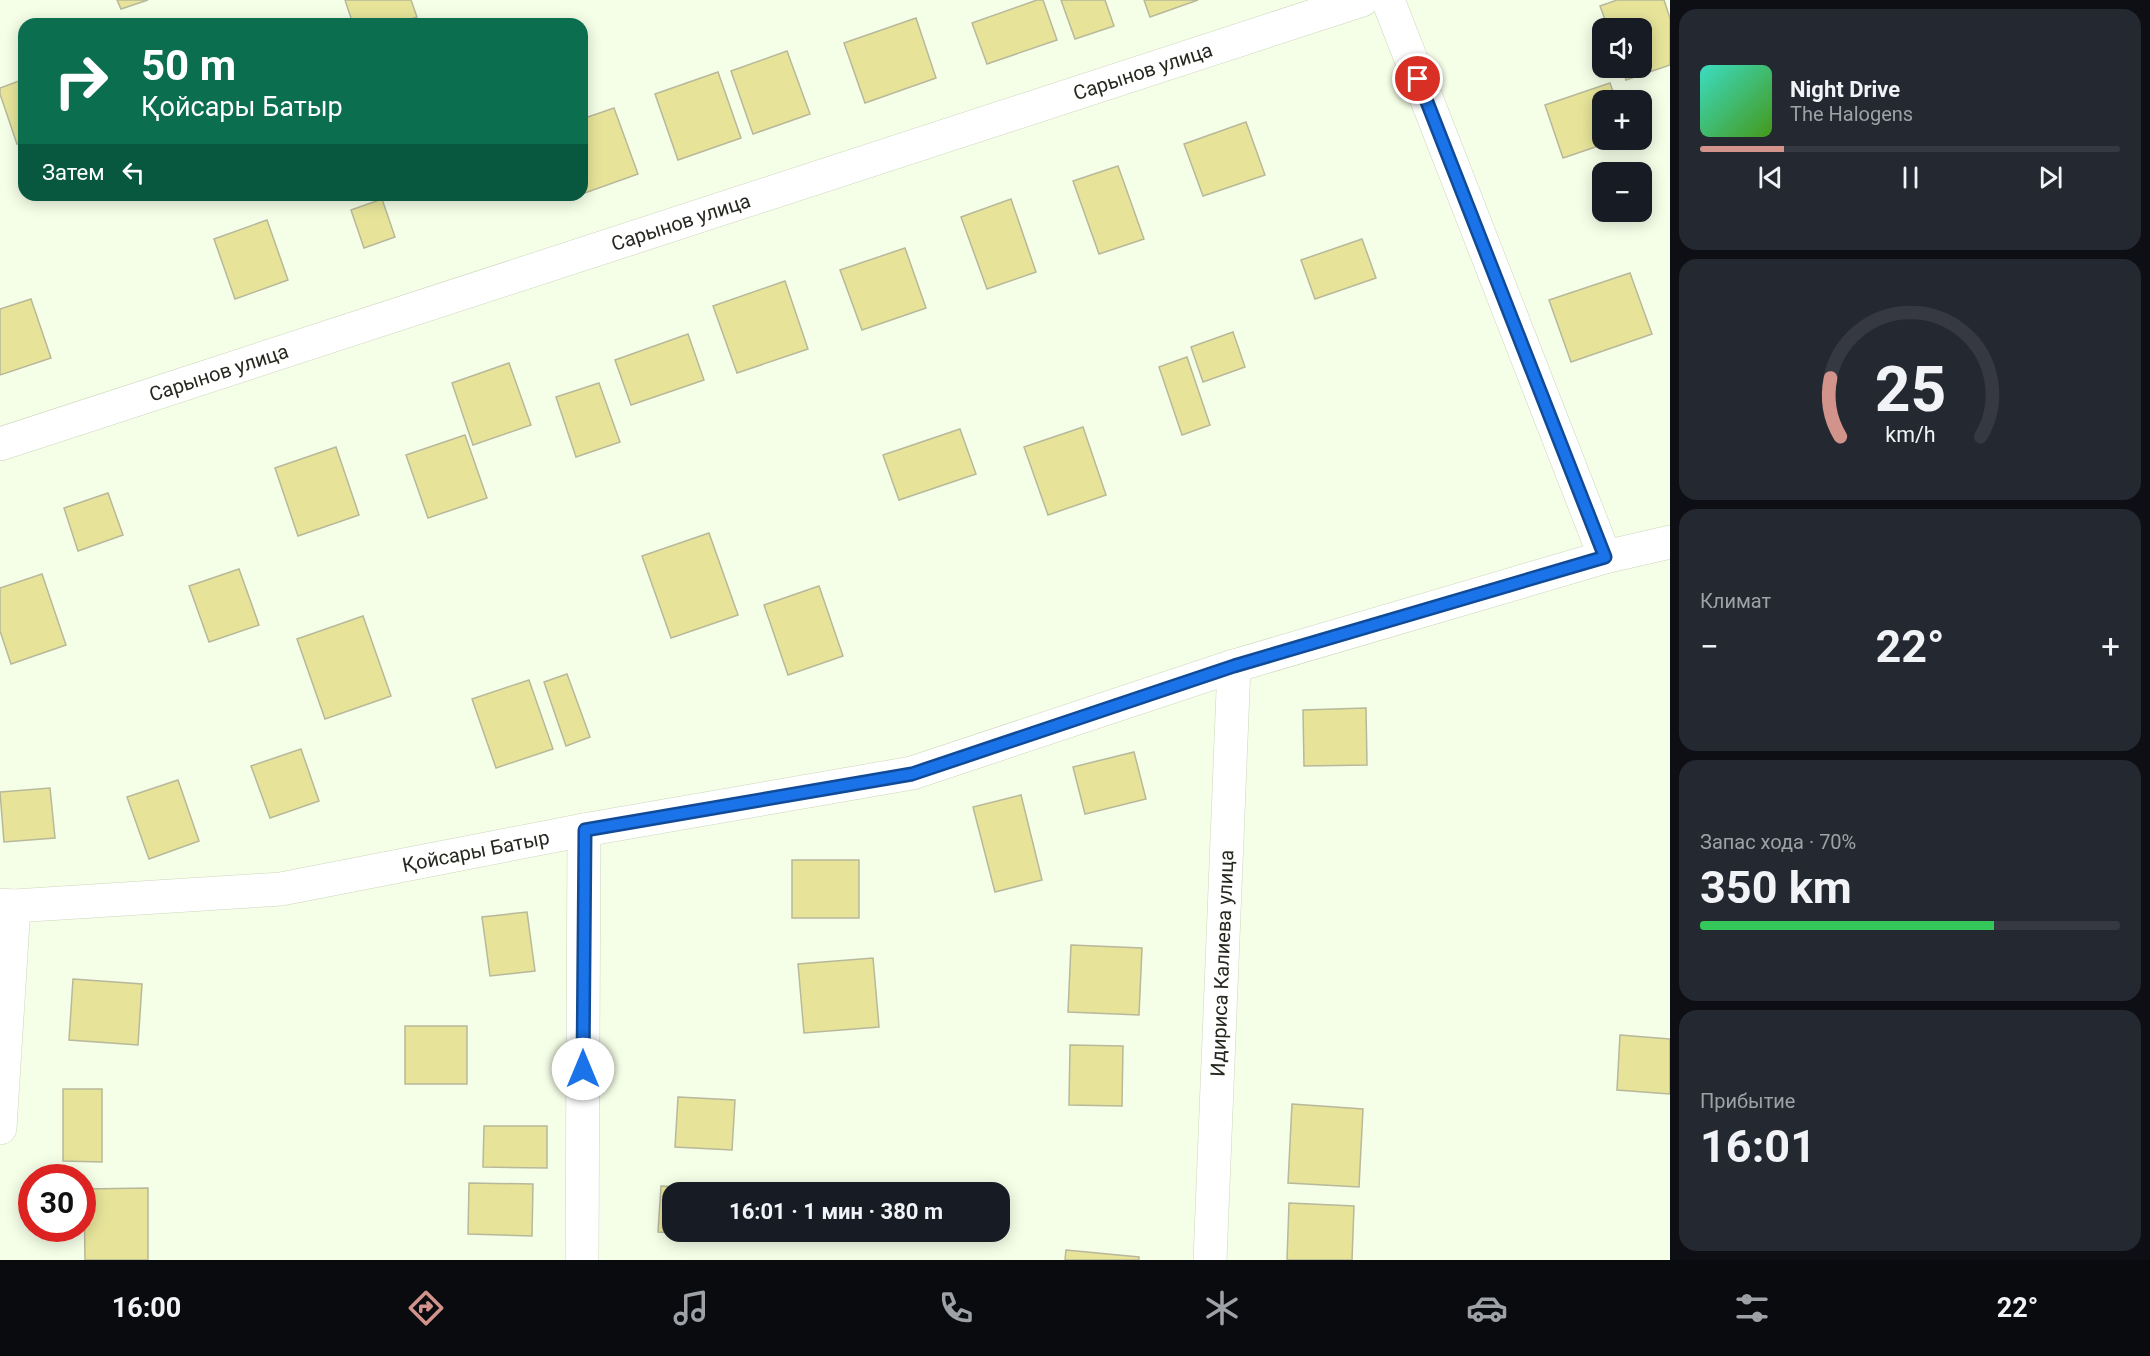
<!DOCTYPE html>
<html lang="ru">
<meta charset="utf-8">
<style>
:root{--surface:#171b24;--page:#242831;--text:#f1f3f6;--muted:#9ea1a6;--line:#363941;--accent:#d2938b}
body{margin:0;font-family:Roboto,sans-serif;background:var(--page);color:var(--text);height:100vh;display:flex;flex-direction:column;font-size:22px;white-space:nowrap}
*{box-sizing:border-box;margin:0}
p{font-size:20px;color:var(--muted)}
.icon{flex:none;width:33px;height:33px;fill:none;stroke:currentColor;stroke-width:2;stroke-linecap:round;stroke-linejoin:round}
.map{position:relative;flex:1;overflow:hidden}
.panel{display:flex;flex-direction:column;gap:9px;padding:9px;background:#0d0f14;width:480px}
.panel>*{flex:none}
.banner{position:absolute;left:18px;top:18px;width:570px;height:183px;border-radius:18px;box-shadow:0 3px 15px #0003;background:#0b6e4f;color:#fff;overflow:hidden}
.buttons{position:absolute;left:1592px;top:18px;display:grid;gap:12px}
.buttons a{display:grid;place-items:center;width:60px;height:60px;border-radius:12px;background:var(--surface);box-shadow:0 3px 15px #0003;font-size:30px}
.speed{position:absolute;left:18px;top:1164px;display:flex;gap:12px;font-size:30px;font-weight:700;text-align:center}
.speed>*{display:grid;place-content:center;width:78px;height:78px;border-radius:50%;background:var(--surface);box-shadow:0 3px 15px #0003;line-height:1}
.speed .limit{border:9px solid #d22;background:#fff;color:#111}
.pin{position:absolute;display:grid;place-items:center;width:51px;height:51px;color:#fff;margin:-26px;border:3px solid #fff;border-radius:50%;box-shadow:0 2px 6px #0007}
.me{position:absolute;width:66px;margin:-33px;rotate:0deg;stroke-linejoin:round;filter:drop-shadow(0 0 4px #0008)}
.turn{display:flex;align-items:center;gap:21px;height:126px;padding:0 24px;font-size:27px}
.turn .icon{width:78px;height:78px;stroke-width:2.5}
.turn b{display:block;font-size:42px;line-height:51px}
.then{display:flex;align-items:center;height:57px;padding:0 24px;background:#0003;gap:12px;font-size:22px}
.big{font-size:45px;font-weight:700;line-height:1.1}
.panel .widget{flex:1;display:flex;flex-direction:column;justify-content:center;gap:9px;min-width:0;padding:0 21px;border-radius:18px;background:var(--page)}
.panel .dial{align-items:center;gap:0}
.dial svg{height:156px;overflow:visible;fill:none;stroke:var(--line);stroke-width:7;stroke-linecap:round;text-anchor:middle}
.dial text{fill:var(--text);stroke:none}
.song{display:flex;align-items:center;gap:18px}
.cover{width:72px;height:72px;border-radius:9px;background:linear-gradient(135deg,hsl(170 70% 55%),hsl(100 70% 35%))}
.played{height:6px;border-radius:3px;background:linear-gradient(90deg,var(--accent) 20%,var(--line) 20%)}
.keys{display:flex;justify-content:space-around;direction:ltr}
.heat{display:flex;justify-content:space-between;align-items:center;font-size:33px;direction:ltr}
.charge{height:9px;border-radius:4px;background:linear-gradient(90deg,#34c759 70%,var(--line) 0)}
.trip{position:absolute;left:662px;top:1182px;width:348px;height:60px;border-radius:18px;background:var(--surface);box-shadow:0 3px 15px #0003;font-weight:700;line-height:60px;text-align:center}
.menu{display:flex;height:96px;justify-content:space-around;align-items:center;background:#090b0e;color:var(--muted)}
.menu .icon{width:42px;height:42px}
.menu .active{color:var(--accent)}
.menu b{font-size:27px;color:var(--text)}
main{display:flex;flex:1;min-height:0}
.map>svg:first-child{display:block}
</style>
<main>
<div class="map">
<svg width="1670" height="1260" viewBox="0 0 1670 1260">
<rect width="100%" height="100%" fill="#f5fee7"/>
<g fill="#e7e49a" stroke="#b8b89b" stroke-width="1.5">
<polygon points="117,0 148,0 121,9"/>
<polygon points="345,0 411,0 417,17 397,24 353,24"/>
<polygon points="1037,0 1043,0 1057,40 987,64 972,23"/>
<polygon points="1061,0 1105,0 1114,26 1075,39"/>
<polygon points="1144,0 1198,0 1150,17"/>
<polygon points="1617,0 1664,0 1670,18 1670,65 1626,80 1622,68 1641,68 1641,28 1608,28 1600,6"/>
<polygon points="916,18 936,78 865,103 844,43"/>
<polygon points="787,51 810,114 753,134 731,71"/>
<polygon points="718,72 741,138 678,160 655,94"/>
<polygon points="24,79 24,142 17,144 0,94 0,88"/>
<polygon points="1610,83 1616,100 1602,100 1602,140 1616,140 1563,158 1545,105"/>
<polygon points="614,108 638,174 582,194 582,119"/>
<polygon points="1246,122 1265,175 1203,196 1184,144"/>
<polygon points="1118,166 1144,239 1099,254 1073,181"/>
<polygon points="382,199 395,237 364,248 351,210"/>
<polygon points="1011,199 1036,272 987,289 961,217"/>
<polygon points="267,220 288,280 235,299 214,239"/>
<polygon points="1362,239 1376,278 1315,299 1301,260"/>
<polygon points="905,248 926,308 862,330 840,270"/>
<polygon points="1630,273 1652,334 1571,362 1549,300"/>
<polygon points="785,281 808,349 737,373 713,306"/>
<polygon points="31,299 51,358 0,375 0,309"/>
<polygon points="1233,332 1245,367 1203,382 1191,347"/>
<polygon points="688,334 704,380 631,405 615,360"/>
<polygon points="1187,357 1210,425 1182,435 1159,367"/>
<polygon points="509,363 531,425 473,445 452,383"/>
<polygon points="599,383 620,442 576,457 556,397"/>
<polygon points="1083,427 1106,495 1048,515 1024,447"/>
<polygon points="960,429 976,474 899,500 883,455"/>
<polygon points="465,435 487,498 428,518 406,455"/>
<polygon points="336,447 359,515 298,536 275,468"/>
<polygon points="108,493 123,535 78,551 64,508"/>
<polygon points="709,533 738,615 671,638 642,556"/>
<polygon points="239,569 259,625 209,642 189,586"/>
<polygon points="42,574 66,645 11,664 0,631 0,588"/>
<polygon points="819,586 843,656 788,675 764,605"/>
<polygon points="363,616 391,696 325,719 297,639"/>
<polygon points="567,674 590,737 566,746 544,682"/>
<polygon points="529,680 553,749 496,768 472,699"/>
<polygon points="1366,708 1367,765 1304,766 1303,710"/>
<polygon points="301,749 319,801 270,818 251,766"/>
<polygon points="1134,752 1146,799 1085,814 1073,767"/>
<polygon points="178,780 199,841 149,859 127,797"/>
<polygon points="50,788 55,838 4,842 0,792"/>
<polygon points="1021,795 1042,880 995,892 973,807"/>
<rect x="792" y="860" width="67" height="58"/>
<polygon points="527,912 535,971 490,976 482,917"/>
<polygon points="1071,945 1142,948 1139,1015 1068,1012"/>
<polygon points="873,958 879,1027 804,1033 798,964"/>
<polygon points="73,979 142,984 138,1045 69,1040"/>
<rect x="405" y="1026" width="62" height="58"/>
<polygon points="1620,1035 1670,1039 1670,1094 1617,1090"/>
<polygon points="1070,1045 1123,1046 1122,1106 1069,1105"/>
<polygon points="63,1089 102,1089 102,1162 63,1161"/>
<polygon points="678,1097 735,1100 732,1150 675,1147"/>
<polygon points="1292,1104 1363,1109 1359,1187 1288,1183"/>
<polygon points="484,1126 547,1126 547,1168 483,1167"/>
<polygon points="469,1183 533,1184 532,1236 468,1234"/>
<polygon points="661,1186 715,1189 715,1192 672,1192 672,1232 713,1232 713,1235 658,1232"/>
<polygon points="148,1188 148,1260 85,1260 84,1189"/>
<polygon points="1289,1203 1354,1206 1352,1260 1287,1260"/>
<polygon points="1066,1250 1139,1257 1139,1260 1065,1260"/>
</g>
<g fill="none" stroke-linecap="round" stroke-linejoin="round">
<defs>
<g id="street">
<polyline points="1388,0 1605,557"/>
<path id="s1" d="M0,444L1362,0"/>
<path id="s2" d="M0,905L14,906L281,889L584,830L912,773L1234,666L1605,557L1670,542"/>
<polyline points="0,1128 14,906"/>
<polyline points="582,1260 584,830"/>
<path id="s3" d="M1210,1260L1234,666"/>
</g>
</defs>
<use href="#street" stroke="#ccd7bc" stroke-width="34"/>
<use href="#street" stroke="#fff" stroke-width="33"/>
</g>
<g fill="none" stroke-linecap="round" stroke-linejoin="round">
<defs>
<polyline id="route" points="583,1069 585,830 912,774 1234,666 1605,557 1418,79"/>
</defs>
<use href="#route" stroke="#114b97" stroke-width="15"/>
<use href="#route" stroke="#1a73e8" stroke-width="10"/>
</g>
<g text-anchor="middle" stroke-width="6" stroke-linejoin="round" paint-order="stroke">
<g font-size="20" fill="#25291f" stroke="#fff">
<text dy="7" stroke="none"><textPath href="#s1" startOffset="1202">Сарынов улица</textPath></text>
<text dy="7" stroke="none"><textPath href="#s1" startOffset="716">Сарынов улица</textPath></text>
<text dy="7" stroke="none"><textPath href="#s1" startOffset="230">Сарынов улица</textPath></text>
<text dy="7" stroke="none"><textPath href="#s2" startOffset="480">Қойсары Батыр</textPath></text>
<text dy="7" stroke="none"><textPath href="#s3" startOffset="297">Идириса Калиева улица</textPath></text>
</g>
</g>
</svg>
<div class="buttons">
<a><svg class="icon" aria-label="sound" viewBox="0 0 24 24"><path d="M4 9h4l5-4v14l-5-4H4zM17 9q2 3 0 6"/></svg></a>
<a>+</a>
<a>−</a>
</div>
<div class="speed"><div class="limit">30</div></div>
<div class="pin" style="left:1418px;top:79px;background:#d93025"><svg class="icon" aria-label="arrive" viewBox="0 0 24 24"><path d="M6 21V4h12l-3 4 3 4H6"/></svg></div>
<svg class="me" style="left:583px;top:1069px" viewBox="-20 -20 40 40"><circle r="19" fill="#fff"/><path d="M0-13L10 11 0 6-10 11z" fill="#1a73e8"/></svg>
<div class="trip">16:01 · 1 мин · 380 m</div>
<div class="banner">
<div class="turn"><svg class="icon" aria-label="right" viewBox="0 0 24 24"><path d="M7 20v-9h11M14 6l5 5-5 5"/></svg><div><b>50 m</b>Қойсары Батыр</div></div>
<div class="then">Затем<svg class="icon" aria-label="left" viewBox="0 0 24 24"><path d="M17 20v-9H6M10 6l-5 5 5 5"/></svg></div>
</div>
</div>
<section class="panel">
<div class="widget">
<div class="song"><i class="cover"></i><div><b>Night Drive</b><p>The Halogens</p></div></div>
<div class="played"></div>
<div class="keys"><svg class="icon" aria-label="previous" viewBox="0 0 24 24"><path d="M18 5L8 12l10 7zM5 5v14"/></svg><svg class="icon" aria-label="pause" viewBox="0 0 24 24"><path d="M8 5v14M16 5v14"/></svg><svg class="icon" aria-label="next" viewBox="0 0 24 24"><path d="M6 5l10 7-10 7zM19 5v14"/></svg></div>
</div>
<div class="widget dial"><svg viewBox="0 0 100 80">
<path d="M14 69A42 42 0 1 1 86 69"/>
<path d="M14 69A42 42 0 0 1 9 39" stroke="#d2938b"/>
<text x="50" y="56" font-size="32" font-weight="700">25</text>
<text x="50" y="72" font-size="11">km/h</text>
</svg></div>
<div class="widget"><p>Климат</p>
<div class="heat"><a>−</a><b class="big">22°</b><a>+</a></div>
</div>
<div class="widget"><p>Запас хода · 70%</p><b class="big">350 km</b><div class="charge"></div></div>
<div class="widget"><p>Прибытие</p><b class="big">16:01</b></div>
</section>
</main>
<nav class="menu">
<b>16:00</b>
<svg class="icon active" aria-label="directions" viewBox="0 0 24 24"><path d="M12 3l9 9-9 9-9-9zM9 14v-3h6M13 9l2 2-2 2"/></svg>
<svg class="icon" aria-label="music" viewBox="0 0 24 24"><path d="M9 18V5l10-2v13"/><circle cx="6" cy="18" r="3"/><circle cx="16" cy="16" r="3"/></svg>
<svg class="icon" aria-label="phone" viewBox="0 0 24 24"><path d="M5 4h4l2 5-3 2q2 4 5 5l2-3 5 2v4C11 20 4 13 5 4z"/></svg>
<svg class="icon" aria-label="climate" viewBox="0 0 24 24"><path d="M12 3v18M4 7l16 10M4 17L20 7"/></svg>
<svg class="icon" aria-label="car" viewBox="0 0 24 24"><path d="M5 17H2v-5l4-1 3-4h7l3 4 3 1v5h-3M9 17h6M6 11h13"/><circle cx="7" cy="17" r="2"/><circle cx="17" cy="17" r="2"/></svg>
<svg class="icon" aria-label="filters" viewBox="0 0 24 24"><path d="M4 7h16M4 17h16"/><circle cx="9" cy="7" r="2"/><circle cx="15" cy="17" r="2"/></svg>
<b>22°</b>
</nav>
